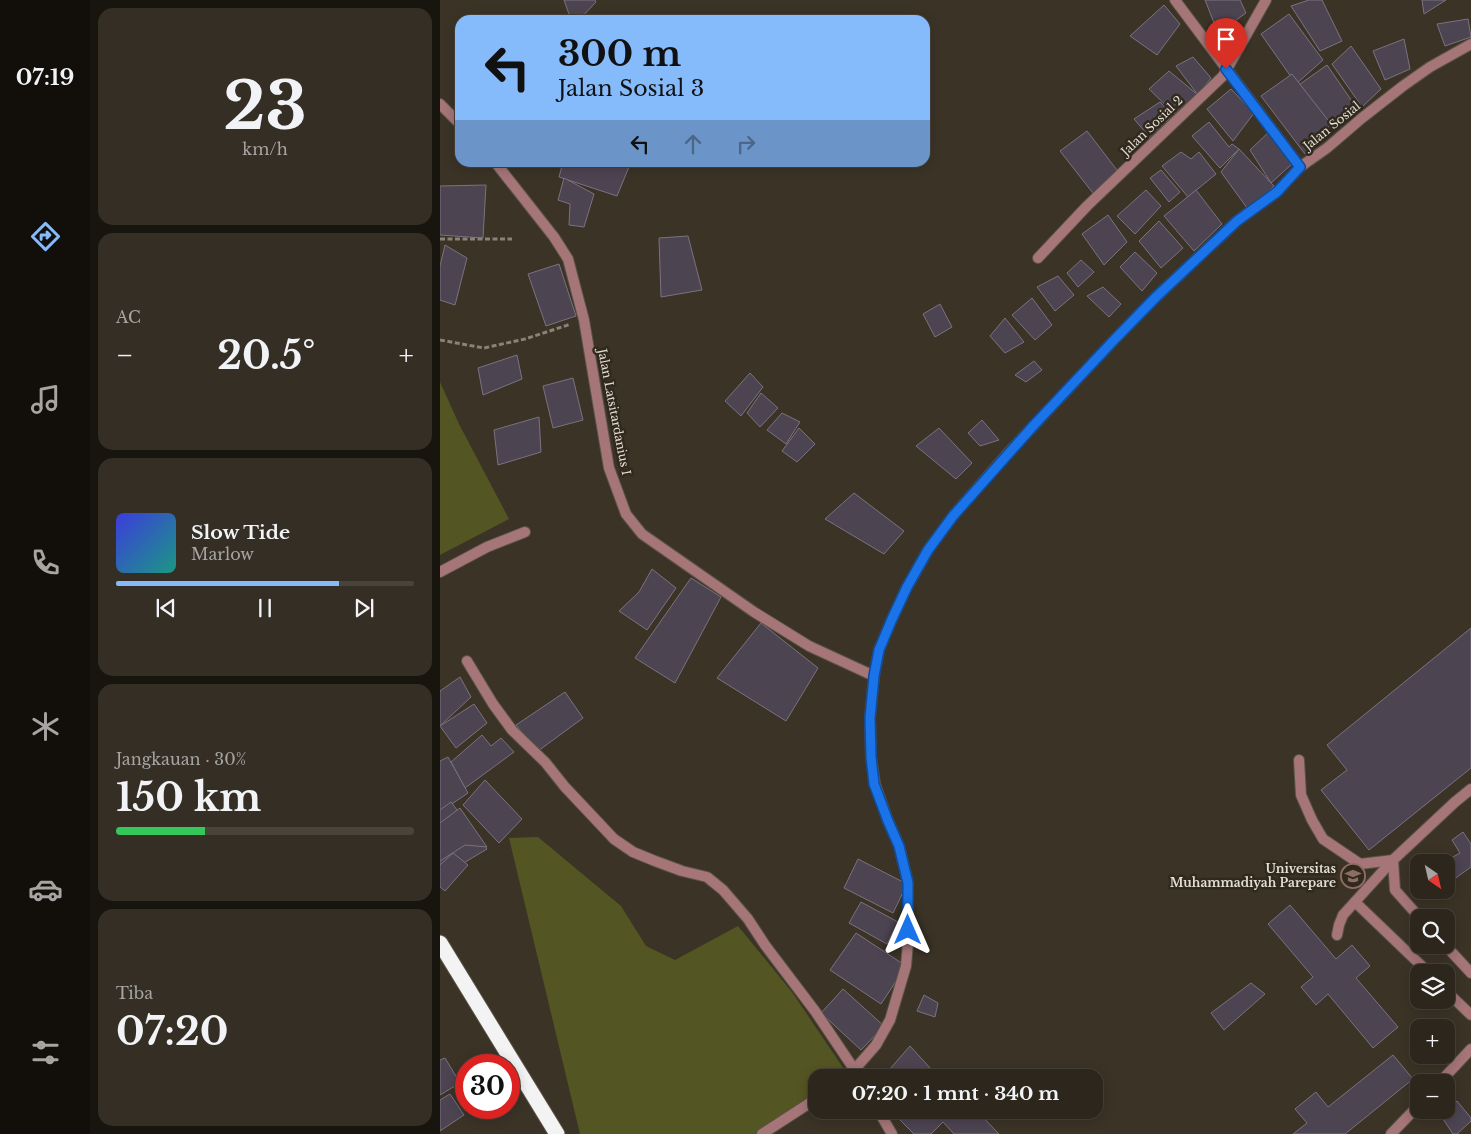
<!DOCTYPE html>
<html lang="id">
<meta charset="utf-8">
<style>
:root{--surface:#2c261c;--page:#342e25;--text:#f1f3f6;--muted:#a6a5a3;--line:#48433b;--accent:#86bbfb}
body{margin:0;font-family:"Libre Baskerville",serif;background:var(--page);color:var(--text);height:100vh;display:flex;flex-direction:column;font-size:19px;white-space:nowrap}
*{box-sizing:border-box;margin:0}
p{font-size:16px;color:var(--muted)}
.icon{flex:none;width:28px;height:28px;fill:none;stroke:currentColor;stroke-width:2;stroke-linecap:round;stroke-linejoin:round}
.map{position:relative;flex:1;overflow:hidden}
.side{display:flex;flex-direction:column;gap:8px;padding:8px;background:#18150f;width:350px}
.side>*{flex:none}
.hud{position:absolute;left:15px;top:15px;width:475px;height:152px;border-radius:15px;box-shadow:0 2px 12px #0003,0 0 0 1px var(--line);background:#86bbfb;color:#111;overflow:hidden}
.needle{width:32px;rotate:146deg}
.controls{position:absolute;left:970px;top:854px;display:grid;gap:10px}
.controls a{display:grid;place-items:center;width:45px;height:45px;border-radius:10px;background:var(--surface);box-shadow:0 2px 12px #0003,0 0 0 1px var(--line);font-size:25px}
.speed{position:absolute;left:15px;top:1054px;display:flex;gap:10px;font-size:25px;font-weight:700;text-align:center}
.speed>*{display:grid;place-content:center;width:65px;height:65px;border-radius:50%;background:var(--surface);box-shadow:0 2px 12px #0003,0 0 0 1px var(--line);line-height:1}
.speed .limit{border:8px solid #d22;background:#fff;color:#111}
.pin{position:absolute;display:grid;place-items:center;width:42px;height:42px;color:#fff;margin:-51px -21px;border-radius:50% 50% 50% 0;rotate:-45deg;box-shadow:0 0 5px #0007}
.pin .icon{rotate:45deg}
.me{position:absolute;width:55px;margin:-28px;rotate:0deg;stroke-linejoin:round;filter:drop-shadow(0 0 4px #0008)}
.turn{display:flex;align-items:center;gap:18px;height:105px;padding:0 20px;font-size:22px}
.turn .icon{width:65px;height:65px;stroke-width:2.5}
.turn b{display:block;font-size:35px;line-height:42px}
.lanes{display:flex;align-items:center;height:48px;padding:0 20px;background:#0003;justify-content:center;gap:25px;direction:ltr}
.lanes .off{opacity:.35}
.big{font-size:38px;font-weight:700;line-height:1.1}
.side .widget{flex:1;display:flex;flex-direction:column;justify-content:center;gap:8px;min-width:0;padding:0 18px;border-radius:15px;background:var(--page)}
.side .dial{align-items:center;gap:0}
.dial b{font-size:65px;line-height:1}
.song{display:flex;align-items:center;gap:15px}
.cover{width:60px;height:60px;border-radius:8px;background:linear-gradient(135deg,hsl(240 70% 55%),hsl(170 70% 35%))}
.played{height:5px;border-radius:2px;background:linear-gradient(90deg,var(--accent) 75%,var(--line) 75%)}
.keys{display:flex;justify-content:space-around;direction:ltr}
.heat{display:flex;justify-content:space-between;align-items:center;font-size:28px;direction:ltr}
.charge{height:8px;border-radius:4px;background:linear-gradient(90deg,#34c759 30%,var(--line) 0)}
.trip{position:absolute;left:368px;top:1069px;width:295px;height:50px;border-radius:15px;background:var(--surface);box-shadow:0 2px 12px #0003,0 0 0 1px var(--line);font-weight:700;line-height:50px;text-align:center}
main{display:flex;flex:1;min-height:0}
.dock{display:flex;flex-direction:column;width:90px;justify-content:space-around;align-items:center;background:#120f0b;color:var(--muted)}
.dock .icon{width:35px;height:35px}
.dock .on{color:var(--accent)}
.dock b{font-size:22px;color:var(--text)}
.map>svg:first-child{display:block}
</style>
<main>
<nav class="dock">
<b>07:19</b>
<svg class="icon on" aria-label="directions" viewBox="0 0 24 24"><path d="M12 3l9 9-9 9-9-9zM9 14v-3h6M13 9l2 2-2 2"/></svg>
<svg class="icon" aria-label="music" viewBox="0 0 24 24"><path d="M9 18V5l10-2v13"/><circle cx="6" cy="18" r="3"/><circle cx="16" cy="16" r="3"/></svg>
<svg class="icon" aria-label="phone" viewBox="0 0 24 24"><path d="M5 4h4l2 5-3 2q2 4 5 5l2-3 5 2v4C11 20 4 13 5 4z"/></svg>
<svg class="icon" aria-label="climate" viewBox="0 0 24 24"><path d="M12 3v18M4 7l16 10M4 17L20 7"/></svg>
<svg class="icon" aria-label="car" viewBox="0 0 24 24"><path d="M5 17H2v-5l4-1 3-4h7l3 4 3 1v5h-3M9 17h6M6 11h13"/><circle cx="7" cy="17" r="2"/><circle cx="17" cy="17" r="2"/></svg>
<svg class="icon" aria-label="filters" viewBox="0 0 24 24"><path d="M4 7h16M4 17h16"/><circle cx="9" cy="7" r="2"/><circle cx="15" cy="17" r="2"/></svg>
</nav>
<section class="side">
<div class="widget dial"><b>23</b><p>km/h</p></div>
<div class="widget"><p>AC</p>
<div class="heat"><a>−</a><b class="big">20.5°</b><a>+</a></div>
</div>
<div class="widget">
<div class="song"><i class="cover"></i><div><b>Slow Tide</b><p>Marlow</p></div></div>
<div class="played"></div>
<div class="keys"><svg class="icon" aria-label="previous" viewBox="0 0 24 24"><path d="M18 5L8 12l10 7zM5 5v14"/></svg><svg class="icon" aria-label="pause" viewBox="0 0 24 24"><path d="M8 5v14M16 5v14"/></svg><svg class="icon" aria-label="next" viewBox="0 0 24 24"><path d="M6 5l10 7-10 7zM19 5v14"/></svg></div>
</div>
<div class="widget"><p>Jangkauan · 30%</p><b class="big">150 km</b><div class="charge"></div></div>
<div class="widget"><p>Tiba</p><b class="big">07:20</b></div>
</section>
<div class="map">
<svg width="1031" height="1134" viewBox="0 0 1031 1134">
<rect width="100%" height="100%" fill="#3b3326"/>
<g fill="#535522">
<polygon points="0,382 19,424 69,519 0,555"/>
<polygon points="98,837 181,906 206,946 235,960 298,926 352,992 406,1072 398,1077 376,1078 376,1093 316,1134 140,1134 69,838"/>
</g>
<g fill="#4d4451" stroke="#7b7280">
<polygon points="124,0 155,0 156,2 139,20 131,20"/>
<polygon points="765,0 800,0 806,13 778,33"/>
<polygon points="869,0 882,0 902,41 880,51 851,6"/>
<polygon points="982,0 1006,0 984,14"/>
<polygon points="724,5 740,24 717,55 690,36"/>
<polygon points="849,14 883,60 856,84 821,34"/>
<polygon points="1028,19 1031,37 1005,46 997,24"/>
<polygon points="964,39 970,69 945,80 933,51"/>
<polygon points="911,46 941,89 922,107 892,64"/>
<polygon points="753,57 771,78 758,95 736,66"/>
<polygon points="887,65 916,107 892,128 856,87"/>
<polygon points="729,71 758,95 739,118 709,89"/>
<polygon points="852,74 891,124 865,154 821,96"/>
<polygon points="791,89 814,113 793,141 767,109"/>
<polygon points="720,102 732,115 712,140 694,119"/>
<polygon points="769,122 789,147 792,144 799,149 780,168 752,136"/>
<polygon points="832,129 853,163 831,183 810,150"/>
<polygon points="647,131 680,174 656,197 620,151"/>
<polygon points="799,149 834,186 810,212 781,172"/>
<polygon points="741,152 751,159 759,152 776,174 748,197 722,166"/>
<polygon points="123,162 191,162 177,196 119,177"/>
<polygon points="721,170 740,192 729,202 710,178"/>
<polygon points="124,178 154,194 144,227 129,225 130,204 118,200"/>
<polygon points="46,185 43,238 0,235 0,186"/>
<polygon points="706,190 721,206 695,234 677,216"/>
<polygon points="756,190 782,224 754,251 724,216"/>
<polygon points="668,215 687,242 664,265 642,234"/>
<polygon points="719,221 743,248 721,268 699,241"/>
<polygon points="248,236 262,290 221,297 219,238"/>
<polygon points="5,245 27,258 15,305 0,300 0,266"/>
<polygon points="695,252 717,273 702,291 680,267"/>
<polygon points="641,260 654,272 638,287 627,273"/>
<polygon points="119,264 136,316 106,326 88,274"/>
<polygon points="618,276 634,295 615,311 597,287"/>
<polygon points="663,287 681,304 669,317 647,296"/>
<polygon points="592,298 612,325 595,340 572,315"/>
<polygon points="500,304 512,327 495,337 483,314"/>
<polygon points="565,318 584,342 565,353 550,336"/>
<polygon points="77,355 82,379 43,395 38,368"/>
<polygon points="594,361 602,370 586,382 575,375"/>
<polygon points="310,373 323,387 301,416 285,401"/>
<polygon points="133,378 143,420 113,428 103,386"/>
<polygon points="321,393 338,408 320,427 307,413"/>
<polygon points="342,413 360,422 346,444 327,430"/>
<polygon points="99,417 101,452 58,465 54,430"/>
<polygon points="542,420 559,440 540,446 528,433"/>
<polygon points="359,428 375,444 357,462 342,451"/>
<polygon points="499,428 532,463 516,479 476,446"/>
<polygon points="414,493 464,531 444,554 385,519"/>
<polygon points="212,569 236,588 207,630 179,611 199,592"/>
<polygon points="251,578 281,597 235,683 195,658"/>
<polygon points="321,623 378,668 346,721 277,678"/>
<polygon points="1031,628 1031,768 929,850 881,790 907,770 887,745"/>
<polygon points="20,677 31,697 0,726 0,691"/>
<polygon points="125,692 143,718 98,751 76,725"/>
<polygon points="34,704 47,723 16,748 0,726"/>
<polygon points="42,735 51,746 61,738 74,752 25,788 11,762"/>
<polygon points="8,757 28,793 0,812 0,761"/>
<polygon points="45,780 82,819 59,843 23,805"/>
<polygon points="11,802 47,849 0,877 0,810"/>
<polygon points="20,808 47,847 25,845 0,861 0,823"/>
<polygon points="1023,832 1031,844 1031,867 1006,885 1006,862 1004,862 1020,853 1012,840"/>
<polygon points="13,853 28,865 5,891 0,887 0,865"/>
<polygon points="418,859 467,884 453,913 404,888"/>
<polygon points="421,902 458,922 447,944 409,923"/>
<polygon points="850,905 896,959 912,945 930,966 916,978 958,1027 933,1048 888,994 876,1005 861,987 873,977 828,924"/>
<polygon points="416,933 466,966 441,1004 390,970"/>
<polygon points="811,983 825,994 784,1030 771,1013"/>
<polygon points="403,989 444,1026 421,1050 381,1013"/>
<polygon points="484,995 498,1003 495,1017 477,1011"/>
<polygon points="470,1046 491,1069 481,1078 442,1078"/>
<polygon points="953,1055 973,1079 905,1134 853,1134 867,1123 855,1109 876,1092 888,1107"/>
<polygon points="5,1058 20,1083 0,1095 0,1060"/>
<polygon points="10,1094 24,1115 0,1131 0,1100"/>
<polygon points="1017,1101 1031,1118 1031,1121 1017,1134 1013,1134 1001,1116"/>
<polygon points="466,1110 536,1110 559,1134 514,1134 503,1122 491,1134 474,1134 457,1117"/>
</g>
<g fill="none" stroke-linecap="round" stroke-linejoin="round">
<defs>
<g id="lane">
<polyline points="915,902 988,972"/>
<polyline points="897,935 899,925 903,915 953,860"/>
<polyline points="1006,991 1031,1015"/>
</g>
<g id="street">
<polyline points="735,0 860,167"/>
<polyline points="0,104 20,124"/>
<polyline points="55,162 114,237 128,259 144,320 169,468 186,514 202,534 314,612 369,646 434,676"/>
<polyline points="598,258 647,206 783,76 826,0"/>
<polyline points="0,572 47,547 85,532"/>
<polyline points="27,661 53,704 72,730 105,762 125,787 174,839 193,852 215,861 242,871 267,877 283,890 308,919 325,945 375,1011 420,1078"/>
<polyline points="859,760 861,795 872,820 883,839 920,864 953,860"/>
<polyline points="980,918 955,890 953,860 1015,802 1031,789"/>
<polyline points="1005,945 1031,973"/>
<polyline points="405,1078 415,1069 436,1045 450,1020 466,966 468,942 468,883 459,846 448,821 435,784 431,757 430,718 434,676 439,650 452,619 467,587 488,550 513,516 569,452 675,339 716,297 797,221 837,192 860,167 887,148 922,118 963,86 990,67 1031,44"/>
<polyline points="1000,1082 1031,1049"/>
<polyline points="438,1110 452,1134"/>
<polyline points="322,1134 376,1099"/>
<polyline points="951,1134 979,1105"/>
</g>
<polyline id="highway" points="0,943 117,1134"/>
</defs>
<use href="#lane" stroke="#595246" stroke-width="12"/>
<use href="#street" stroke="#595246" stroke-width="12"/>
<use href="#highway" stroke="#595246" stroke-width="17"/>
<g stroke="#898278" stroke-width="3" stroke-dasharray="5 2.5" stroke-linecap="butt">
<polyline points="0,239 72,239"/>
<polyline points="0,340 44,348 85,339 131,324"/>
</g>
<use href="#lane" stroke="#a57578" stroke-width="10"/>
<use href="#street" stroke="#a57578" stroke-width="10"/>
<use href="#highway" stroke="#f3f3f3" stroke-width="15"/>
</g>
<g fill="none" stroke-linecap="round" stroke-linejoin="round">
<defs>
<polyline id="route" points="468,930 468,883 459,846 448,821 434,784 431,757 430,718 434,676 439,650 452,619 467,587 488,550 513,516 594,425 675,339 716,297 797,221 837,192 860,167 786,69"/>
</defs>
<use href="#route" stroke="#114b97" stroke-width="12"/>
<use href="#route" stroke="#1a73e8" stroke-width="9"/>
</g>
<defs>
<symbol id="university-ring" viewBox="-11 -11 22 22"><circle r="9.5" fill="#31291d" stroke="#8d6e63" stroke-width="1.5"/><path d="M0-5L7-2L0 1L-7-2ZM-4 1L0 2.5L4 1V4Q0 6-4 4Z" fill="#8d6e63"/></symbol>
</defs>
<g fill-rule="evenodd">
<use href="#university-ring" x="899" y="862" width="28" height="28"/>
</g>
<g text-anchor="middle" stroke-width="5" stroke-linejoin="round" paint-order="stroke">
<g font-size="12" fill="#e2ddd5" stroke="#31291d">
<text transform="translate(712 126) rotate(-44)" y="4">Jalan Sosial 2</text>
<text transform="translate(892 126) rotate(-39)" y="4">Jalan Sosial</text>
<text transform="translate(174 412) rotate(79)" y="4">Jalan Latsitardanius I</text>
</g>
<g font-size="12" font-weight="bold" fill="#e2ddd5" stroke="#31291d" text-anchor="end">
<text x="896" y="873">Universitas<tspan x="896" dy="14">Muhammadiyah Parepare</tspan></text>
</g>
</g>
</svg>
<div class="controls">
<a><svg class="needle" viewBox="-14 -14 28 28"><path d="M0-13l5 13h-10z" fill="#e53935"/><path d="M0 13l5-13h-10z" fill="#a6a5a3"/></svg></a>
<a><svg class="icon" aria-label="search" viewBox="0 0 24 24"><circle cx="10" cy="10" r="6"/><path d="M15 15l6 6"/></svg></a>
<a><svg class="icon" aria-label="layers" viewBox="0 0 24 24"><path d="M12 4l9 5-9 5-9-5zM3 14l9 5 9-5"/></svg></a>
<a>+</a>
<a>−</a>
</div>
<div class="speed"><div class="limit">30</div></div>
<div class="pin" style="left:786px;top:69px;background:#d93025"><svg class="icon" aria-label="arrive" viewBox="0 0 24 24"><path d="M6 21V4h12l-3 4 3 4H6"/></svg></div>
<svg class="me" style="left:468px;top:930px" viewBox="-20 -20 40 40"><path d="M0-17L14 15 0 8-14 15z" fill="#1a73e8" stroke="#fff" stroke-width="4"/></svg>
<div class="trip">07:20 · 1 mnt · 340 m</div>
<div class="hud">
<div class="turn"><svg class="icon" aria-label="left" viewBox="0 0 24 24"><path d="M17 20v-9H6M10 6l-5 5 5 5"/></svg><div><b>300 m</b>Jalan Sosial 3</div></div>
<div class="lanes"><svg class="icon" aria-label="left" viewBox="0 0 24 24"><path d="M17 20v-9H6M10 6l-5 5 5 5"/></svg><svg class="icon off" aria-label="ahead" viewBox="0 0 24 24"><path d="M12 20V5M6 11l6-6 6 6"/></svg><svg class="icon off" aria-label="right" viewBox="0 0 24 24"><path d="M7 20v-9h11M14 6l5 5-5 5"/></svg></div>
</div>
</div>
</main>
